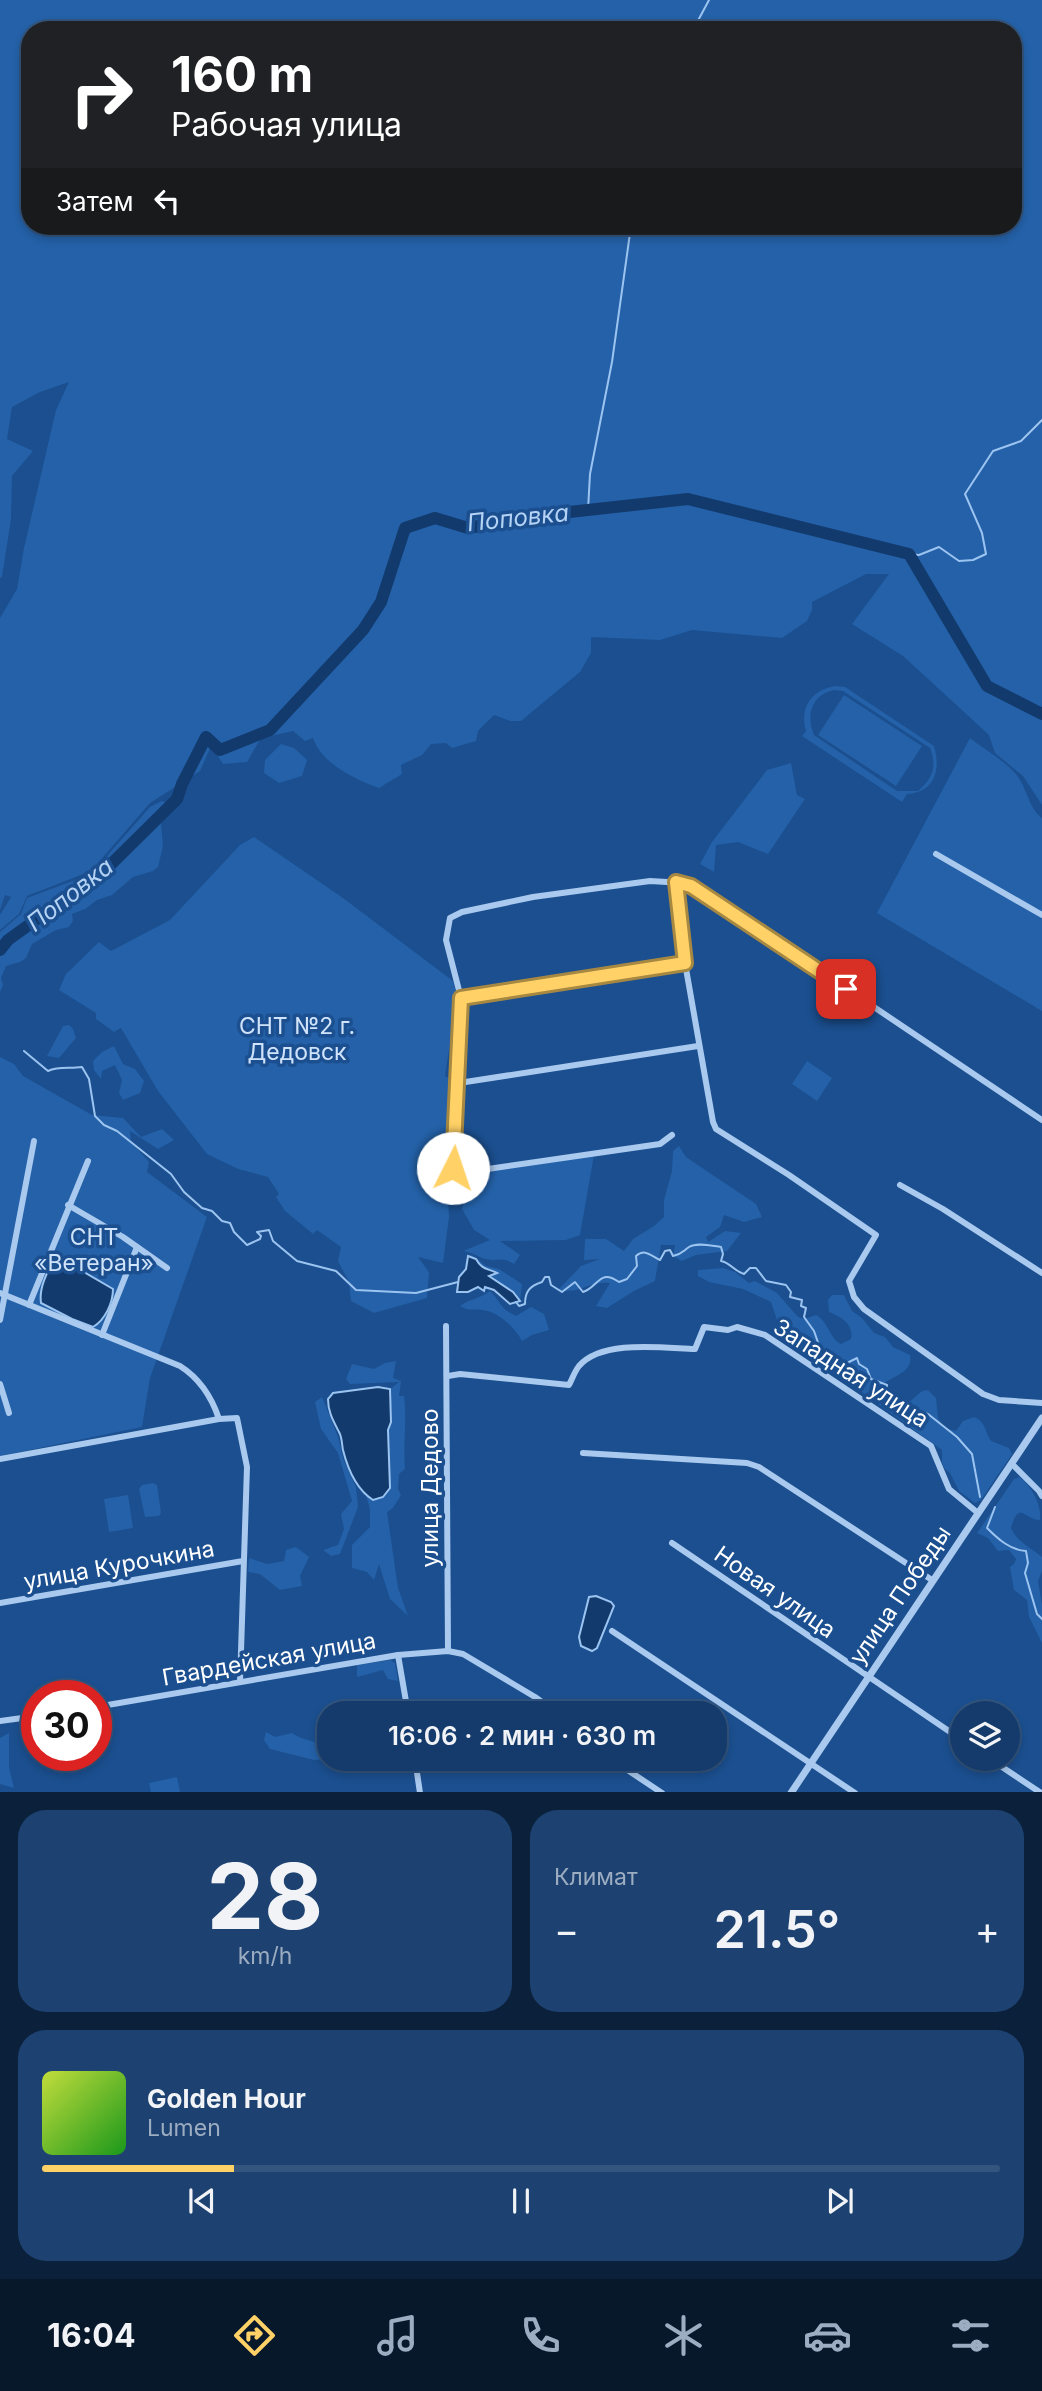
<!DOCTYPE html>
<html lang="ru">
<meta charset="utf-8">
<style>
:root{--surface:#143b6b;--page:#1d4271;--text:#f1f3f6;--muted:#9dadc1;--line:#33557e;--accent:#ffd166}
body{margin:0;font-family:Inter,sans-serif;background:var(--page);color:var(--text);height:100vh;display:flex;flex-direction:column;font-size:26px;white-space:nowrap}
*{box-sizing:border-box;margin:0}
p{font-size:23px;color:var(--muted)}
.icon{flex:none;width:38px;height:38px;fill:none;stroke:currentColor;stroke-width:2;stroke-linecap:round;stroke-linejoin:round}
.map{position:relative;height:1792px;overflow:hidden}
.sheet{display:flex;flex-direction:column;gap:18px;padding:18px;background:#0b203b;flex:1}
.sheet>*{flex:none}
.top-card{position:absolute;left:21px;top:21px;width:1001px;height:214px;border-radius:28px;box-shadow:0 4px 10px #0003,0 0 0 2px var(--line);background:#202124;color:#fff;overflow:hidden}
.tools{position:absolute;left:950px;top:1701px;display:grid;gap:14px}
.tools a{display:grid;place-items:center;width:70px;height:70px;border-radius:50%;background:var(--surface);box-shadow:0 4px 10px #0003,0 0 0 2px var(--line);font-size:35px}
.speed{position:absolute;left:21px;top:1680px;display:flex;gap:14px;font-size:35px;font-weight:700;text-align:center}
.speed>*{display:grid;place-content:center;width:91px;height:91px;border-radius:50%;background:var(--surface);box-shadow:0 4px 10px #0003,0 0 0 2px var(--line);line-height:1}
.speed .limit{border:10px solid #d22;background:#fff;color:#111}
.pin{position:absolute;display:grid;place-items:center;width:60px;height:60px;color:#fff;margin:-30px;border-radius:14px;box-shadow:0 4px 10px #0006}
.me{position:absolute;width:77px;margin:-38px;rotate:4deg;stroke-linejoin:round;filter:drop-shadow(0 0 5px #0008)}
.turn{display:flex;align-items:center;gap:24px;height:147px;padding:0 35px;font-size:32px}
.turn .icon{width:91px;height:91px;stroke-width:2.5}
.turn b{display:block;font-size:49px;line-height:60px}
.then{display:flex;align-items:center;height:66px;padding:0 35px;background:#0003;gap:14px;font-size:26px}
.big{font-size:52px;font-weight:600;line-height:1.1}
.sheet .card{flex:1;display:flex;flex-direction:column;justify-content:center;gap:10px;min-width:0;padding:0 24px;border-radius:28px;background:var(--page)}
.sheet .dial{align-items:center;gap:0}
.dial b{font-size:91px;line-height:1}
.song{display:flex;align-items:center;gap:21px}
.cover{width:84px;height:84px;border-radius:10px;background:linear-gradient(135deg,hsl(70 70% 55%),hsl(120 70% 35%))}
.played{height:7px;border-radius:4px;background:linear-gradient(90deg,var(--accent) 20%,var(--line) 20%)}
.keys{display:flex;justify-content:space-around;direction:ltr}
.heat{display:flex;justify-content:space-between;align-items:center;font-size:38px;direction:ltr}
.sheet .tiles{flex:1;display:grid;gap:18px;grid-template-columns:1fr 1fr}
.card:last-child{grid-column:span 2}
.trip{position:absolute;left:317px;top:1701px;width:410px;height:70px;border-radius:28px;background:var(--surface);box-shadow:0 4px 10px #0003,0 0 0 2px var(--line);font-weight:600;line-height:70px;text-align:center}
.dock{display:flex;height:112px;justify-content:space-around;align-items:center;background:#08182b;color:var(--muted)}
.dock .icon{width:49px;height:49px}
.dock .active{color:var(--accent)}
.dock b{font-size:32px;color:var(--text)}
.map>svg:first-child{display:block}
</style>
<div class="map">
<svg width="1042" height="1793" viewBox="0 0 1042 1793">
<rect width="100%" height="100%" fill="#1b4f8f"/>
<g fill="#2461a8" fill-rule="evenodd">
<path d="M0,0H1042V805L1023,776L995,753L989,735L903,656L852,624L889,574H866L812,602V610L807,621L782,638L692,630L660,640L591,637V653L580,672L521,721H510L494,715L478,731L476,741L452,748L446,743L431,744L422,755L401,765L402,774L379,788C354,779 322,764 313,738L305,741L293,731L261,738L247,762L223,764L211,746L200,771L150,803L91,871L27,896L19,914L0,930V915L11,897L5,895L0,910V618L17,589L24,548L56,410L69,382L40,392L12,407L7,439L33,451L12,476L11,519L2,577L0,578ZM30,30H1013V226H30Z"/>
<path d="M835,686L845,687L934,746C941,770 935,792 907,794L902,802L802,736L806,731C799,707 812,690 835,686ZM834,690L843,691L930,748C937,767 933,778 918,791H897L814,735C806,716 811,695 834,690Z"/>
<polygon points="844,695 922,746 896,786 818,735"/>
<path d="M970,738C984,749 1002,759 1014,772C1027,785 1028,808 1042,818V1011L877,913Z"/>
<polygon points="281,744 294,748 307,760 302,776 279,783 264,773 265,760"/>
<polygon points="791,763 797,795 805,799 768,854 738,842 716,845 714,872 700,864 712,842 767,770"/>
<polygon points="162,801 169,804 168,811 161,824 163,846 158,867 153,871 133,877 112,895 97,900 85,909 72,914 73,921 69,927 56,930 32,944 26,958 20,962 6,966 1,978 3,985 0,992 0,932 21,914 27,898 91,874 150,807"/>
<polygon points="254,837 343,898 453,981 457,996 445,1076 452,1080 447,1178 449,1217 443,1263 418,1257 429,1272 427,1298 374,1313 351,1301 349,1282 338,1261 341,1247 317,1230 313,1234 285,1211 276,1197 279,1194 268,1177 238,1169 207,1154 158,1091 121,1028 114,1032 96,1019 96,1013 59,990 66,974 99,942 111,951 170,920 240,845"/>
<polygon points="69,1025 73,1029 76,1038 59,1058 47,1056 63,1026"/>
<polygon points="114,1046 123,1064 135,1069 144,1081 140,1093 123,1100 119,1093 122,1080 115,1065 102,1071 101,1079 94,1070 93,1061 102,1052"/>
<polygon points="0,1057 14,1064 23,1076 92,1115 123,1118 141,1137 162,1129 174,1140 158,1149 130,1131 131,1142 149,1162 147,1172 207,1217 150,1378 142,1427 0,1456"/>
<polygon points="807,1061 832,1078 817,1101 792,1084"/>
<path d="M679,1146L686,1157L756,1204L762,1217L744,1222L724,1215L720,1227L706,1237L708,1242L725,1231L741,1233L727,1251L696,1255L682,1261L673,1256L675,1245H661L655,1281L634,1291L607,1308L596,1306L610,1283C588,1281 579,1295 558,1290L581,1266L600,1259L584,1260L585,1239H606L624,1251L633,1239L654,1226L664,1217V1200L672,1171L673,1151Z"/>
<path d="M594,1155L580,1235L566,1240L500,1241L520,1255L514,1264C501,1256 499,1262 486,1259C477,1257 475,1253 463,1251L490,1240L474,1230L462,1209L467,1188L475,1171Z"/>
<polygon points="472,1255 486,1266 499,1269 522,1284 520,1301 513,1292 487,1275 494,1272 487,1270 468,1256"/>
<path d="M723,1268L735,1272L749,1283L755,1281L777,1293L798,1317L804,1319L816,1315C829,1322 829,1338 841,1344L851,1339C854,1324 841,1317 829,1312L828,1300L832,1295H844L852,1311L862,1318L874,1333L885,1337L893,1347L910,1355C914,1376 885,1376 877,1391C880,1401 889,1409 899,1411L922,1391L928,1390L936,1398L938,1418L944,1428L956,1431L963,1421L974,1417C986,1422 985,1432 991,1441L1009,1448L1012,1454L981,1500L975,1503L959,1491L950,1473L945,1469L942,1463V1450L838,1375L834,1369L821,1366L777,1336L778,1323L771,1302L743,1289L709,1282L698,1276V1270Z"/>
<path d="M490,1291C501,1302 500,1309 516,1316L531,1307L544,1314L549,1330L532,1335L522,1341C516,1329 501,1315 488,1311C477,1308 469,1312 460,1306C469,1299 479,1299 490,1291Z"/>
<path d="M396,1361L393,1378L401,1381L399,1396H404C407,1421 403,1444 405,1469L399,1474L398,1489L401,1495L393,1508L387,1512L398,1588L408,1616L390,1599L379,1564L374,1580L367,1572L352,1568V1545L370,1527V1510L366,1495L374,1500L390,1488L388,1430L392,1422L390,1389L399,1382L350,1384L346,1379L352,1364L374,1369L385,1363Z"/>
<polygon points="322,1397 338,1437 344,1461 356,1487 358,1507 340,1554 331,1556 323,1550 338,1545 344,1529 341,1514 352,1501 338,1453 321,1429 315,1402"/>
<path d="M1020,1477C1032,1487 1042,1505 1040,1520C1025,1520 1019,1499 1011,1528C1016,1541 1032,1548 1042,1557V1571L1038,1581L1042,1605V1643L1029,1617L1027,1600L1014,1590L1010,1567L1014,1564L1016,1559L1009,1550L998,1551L988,1538L977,1533L1014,1479Z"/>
<polygon points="153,1483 157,1485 161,1513 159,1516 145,1517 139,1489 142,1485"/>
<polygon points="128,1495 133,1528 109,1532 104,1499"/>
<polygon points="296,1547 309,1557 300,1576 302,1586 280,1590 260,1574 248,1572 249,1558 267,1564 284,1561 286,1550"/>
<polygon points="390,1660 395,1663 398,1681 388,1679 383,1670 357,1677 357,1665"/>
<path d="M266,1732L275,1737L292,1733C309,1745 319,1735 327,1759L314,1760L270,1749L264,1740Z"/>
<polygon points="9,1733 9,1768 14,1788 0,1784 0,1738"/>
<polygon points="177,1777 180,1792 151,1792 149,1783"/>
</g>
<g fill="#123a6d" stroke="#9cc4f0" stroke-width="2">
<path d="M468,1256L476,1259C482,1270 487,1268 497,1273L489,1276L513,1292L520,1301L510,1304L494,1290L485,1287L484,1291L478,1287L468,1292H457L459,1277L466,1269Z"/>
<path d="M55,1261L77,1268L113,1289C113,1303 105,1320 93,1327L72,1319L41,1303C39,1289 46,1272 55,1261Z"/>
<path d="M378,1387L390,1389L391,1422L388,1430L390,1488L383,1497L373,1500C356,1489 348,1470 343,1450C342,1445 342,1439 340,1434C334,1422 328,1413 328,1399L333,1393Z"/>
<polygon points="596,1596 611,1602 614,1606 597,1648 592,1651 581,1646 579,1637 589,1597"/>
</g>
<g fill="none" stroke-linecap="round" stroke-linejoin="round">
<g stroke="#9cc4f0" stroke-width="2">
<polyline points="693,30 709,0"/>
<polyline points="588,510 590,474 612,362 631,226"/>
<polyline points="909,554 919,555 939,547 959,561 973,560 986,554 982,533 965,494 993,451 1021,441 1042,420"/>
<path d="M24,1051L48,1071C59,1066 70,1069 82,1067L89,1079L95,1116L104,1125L117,1131L171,1174L184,1192L202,1208L212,1211L222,1221L230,1223L234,1232L247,1245L260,1239L261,1236L257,1232L269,1230L273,1241L297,1261L336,1271L356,1290L416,1293L458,1282"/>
<path d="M516,1302L519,1306L525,1304C525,1291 530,1286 542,1282L545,1277H549L551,1285L562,1292L575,1282L583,1292C599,1287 599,1268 619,1282L627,1279L637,1266L636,1256C645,1248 651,1256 660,1260L665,1251L670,1250L673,1256C682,1254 682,1252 689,1247C697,1242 712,1246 721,1247L723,1254L721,1261C731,1263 734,1271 744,1274L750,1268H756L766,1281L786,1285L791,1292L790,1297L802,1300L801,1306L806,1308L804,1317L814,1331L822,1354L830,1362L847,1363L857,1358L859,1364L867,1369L871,1379L887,1385L885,1395L891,1403L928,1414L957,1437L972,1454L980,1497"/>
<path d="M995,1507L987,1528C998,1539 1010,1550 1026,1551L1028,1563L1025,1573L1037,1614L1042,1619"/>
</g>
<polyline stroke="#123a6d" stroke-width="12" points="0,950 8,940 69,896 89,886 177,799 182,784 206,737 220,750 270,730 363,630 381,602 405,528 435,518 468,528 542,515 688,499 909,554 987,686 1042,714"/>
<g stroke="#a9c9ee" stroke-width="6">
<polyline points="936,854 1042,915"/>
<polyline points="676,882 685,963 713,1122 716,1129 789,1175 876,1235 849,1281 854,1297 864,1309 983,1394 999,1400 1042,1403"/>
<polyline points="461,998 685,963"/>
<polyline points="459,1083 698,1046"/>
<polyline points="672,1135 660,1144 474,1171 453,1168 461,998 446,940 450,918 462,912 533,897 650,881 684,883 801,958 1042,1120"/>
<polyline points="900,1185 943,1209 1042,1273"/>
<polyline points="68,1205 123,1237 167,1268"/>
<path d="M0,1293L180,1366C199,1378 212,1398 219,1419"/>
<polyline points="29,1305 88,1161"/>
<polyline points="0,1320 34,1141"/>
<polyline points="446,1326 448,1651"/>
<polyline points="102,1335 137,1247"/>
<path d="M448,1376L460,1374L569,1385C572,1379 575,1371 579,1366C602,1339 664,1348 695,1349L704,1327L728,1330L737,1327L765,1335L931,1446L949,1489L978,1513"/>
<polyline points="0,1384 9,1413"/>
<polyline points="583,1453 747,1463 759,1467 932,1580"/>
<polyline points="0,1459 219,1419 237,1418 247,1467 240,1682"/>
<polyline points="1012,1464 1039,1491 1042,1496"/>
<polyline points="672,1543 962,1740"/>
<polyline points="0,1603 243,1561"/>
<polyline points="612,1631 855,1793"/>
<polyline points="398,1655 408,1713"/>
<polyline points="96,1707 398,1655 448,1651 463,1654 535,1697 557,1713"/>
<polyline points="0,1721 37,1716"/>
<polyline points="415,1759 420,1793"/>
<polyline points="611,1759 662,1793"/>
<polyline points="990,1759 1041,1793"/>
</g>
<polyline stroke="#a9c9ee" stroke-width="7" points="791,1793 1042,1418"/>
</g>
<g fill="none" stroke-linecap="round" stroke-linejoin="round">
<defs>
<polyline id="route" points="453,1168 461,998 685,963 676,882 691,886 846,989"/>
</defs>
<use href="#route" stroke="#a68842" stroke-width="18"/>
<use href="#route" stroke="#ffd166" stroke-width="12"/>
</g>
<g text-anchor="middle" stroke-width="7" stroke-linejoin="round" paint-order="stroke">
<g font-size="23" fill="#cfe3fa" stroke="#1b4f8f">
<text x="297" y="1034">СНТ №2 г.<tspan x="297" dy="26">Дедовск</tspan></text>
<text x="94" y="1245">СНТ<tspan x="94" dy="26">«Ветеран»</tspan></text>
</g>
<g font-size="23" fill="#fff" stroke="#1b4f8f">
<text transform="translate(851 1373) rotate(33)" y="8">Западная улица</text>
<text transform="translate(430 1488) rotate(-90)" y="8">улица Дедово</text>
<text transform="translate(119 1565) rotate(-10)" y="8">улица Курочкина</text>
<text transform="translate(775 1592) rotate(35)" y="8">Новая улица</text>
<text transform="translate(900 1595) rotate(-56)" y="8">улица Победы</text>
<text transform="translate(269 1659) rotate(-10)" y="8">Гвардейская улица</text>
</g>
<g font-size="24" font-style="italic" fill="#b5d3f5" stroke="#1b4f8f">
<text transform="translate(518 518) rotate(-6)" y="8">Поповка</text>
<text transform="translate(70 895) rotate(-38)" y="8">Поповка</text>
</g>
</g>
</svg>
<div class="tools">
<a><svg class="icon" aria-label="layers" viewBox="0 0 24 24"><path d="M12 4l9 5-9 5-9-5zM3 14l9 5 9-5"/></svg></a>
</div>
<div class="speed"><div class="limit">30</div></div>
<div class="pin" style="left:846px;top:989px;background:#d93025"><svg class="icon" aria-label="arrive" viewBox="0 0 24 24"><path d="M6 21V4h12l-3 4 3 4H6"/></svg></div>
<svg class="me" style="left:453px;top:1168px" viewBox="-20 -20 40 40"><circle r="19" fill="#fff"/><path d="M0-13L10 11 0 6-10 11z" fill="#ffd166"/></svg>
<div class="trip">16:06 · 2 мин · 630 m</div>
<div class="top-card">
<div class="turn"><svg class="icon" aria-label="right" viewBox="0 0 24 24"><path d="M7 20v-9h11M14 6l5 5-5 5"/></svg><div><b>160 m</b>Рабочая улица</div></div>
<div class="then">Затем<svg class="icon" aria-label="left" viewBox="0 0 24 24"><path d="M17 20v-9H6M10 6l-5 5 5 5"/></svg></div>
</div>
</div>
<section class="sheet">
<div class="tiles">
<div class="card dial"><b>28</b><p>km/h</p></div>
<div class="card"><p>Климат</p>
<div class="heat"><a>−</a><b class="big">21.5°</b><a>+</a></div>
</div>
<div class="card">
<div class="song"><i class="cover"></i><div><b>Golden Hour</b><p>Lumen</p></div></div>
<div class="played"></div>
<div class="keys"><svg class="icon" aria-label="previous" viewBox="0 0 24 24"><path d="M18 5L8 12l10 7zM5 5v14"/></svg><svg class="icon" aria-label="pause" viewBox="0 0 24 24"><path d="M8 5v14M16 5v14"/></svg><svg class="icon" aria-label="next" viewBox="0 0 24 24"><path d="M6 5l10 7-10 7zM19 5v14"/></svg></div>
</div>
</div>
</section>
<nav class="dock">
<b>16:04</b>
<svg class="icon active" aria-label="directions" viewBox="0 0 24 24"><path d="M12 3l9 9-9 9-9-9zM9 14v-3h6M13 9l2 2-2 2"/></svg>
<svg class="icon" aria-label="music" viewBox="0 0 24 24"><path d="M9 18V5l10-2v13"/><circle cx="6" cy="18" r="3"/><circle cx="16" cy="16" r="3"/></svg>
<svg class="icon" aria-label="phone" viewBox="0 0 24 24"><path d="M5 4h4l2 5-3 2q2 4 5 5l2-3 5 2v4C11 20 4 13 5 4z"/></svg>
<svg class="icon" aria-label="climate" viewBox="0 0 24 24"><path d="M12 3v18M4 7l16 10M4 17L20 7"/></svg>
<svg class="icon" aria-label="car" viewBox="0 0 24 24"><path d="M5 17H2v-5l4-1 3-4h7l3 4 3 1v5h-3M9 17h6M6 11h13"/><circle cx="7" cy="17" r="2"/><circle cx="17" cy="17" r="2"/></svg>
<svg class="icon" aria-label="filters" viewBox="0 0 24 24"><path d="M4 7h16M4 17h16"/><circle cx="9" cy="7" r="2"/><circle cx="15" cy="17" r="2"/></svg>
</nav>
